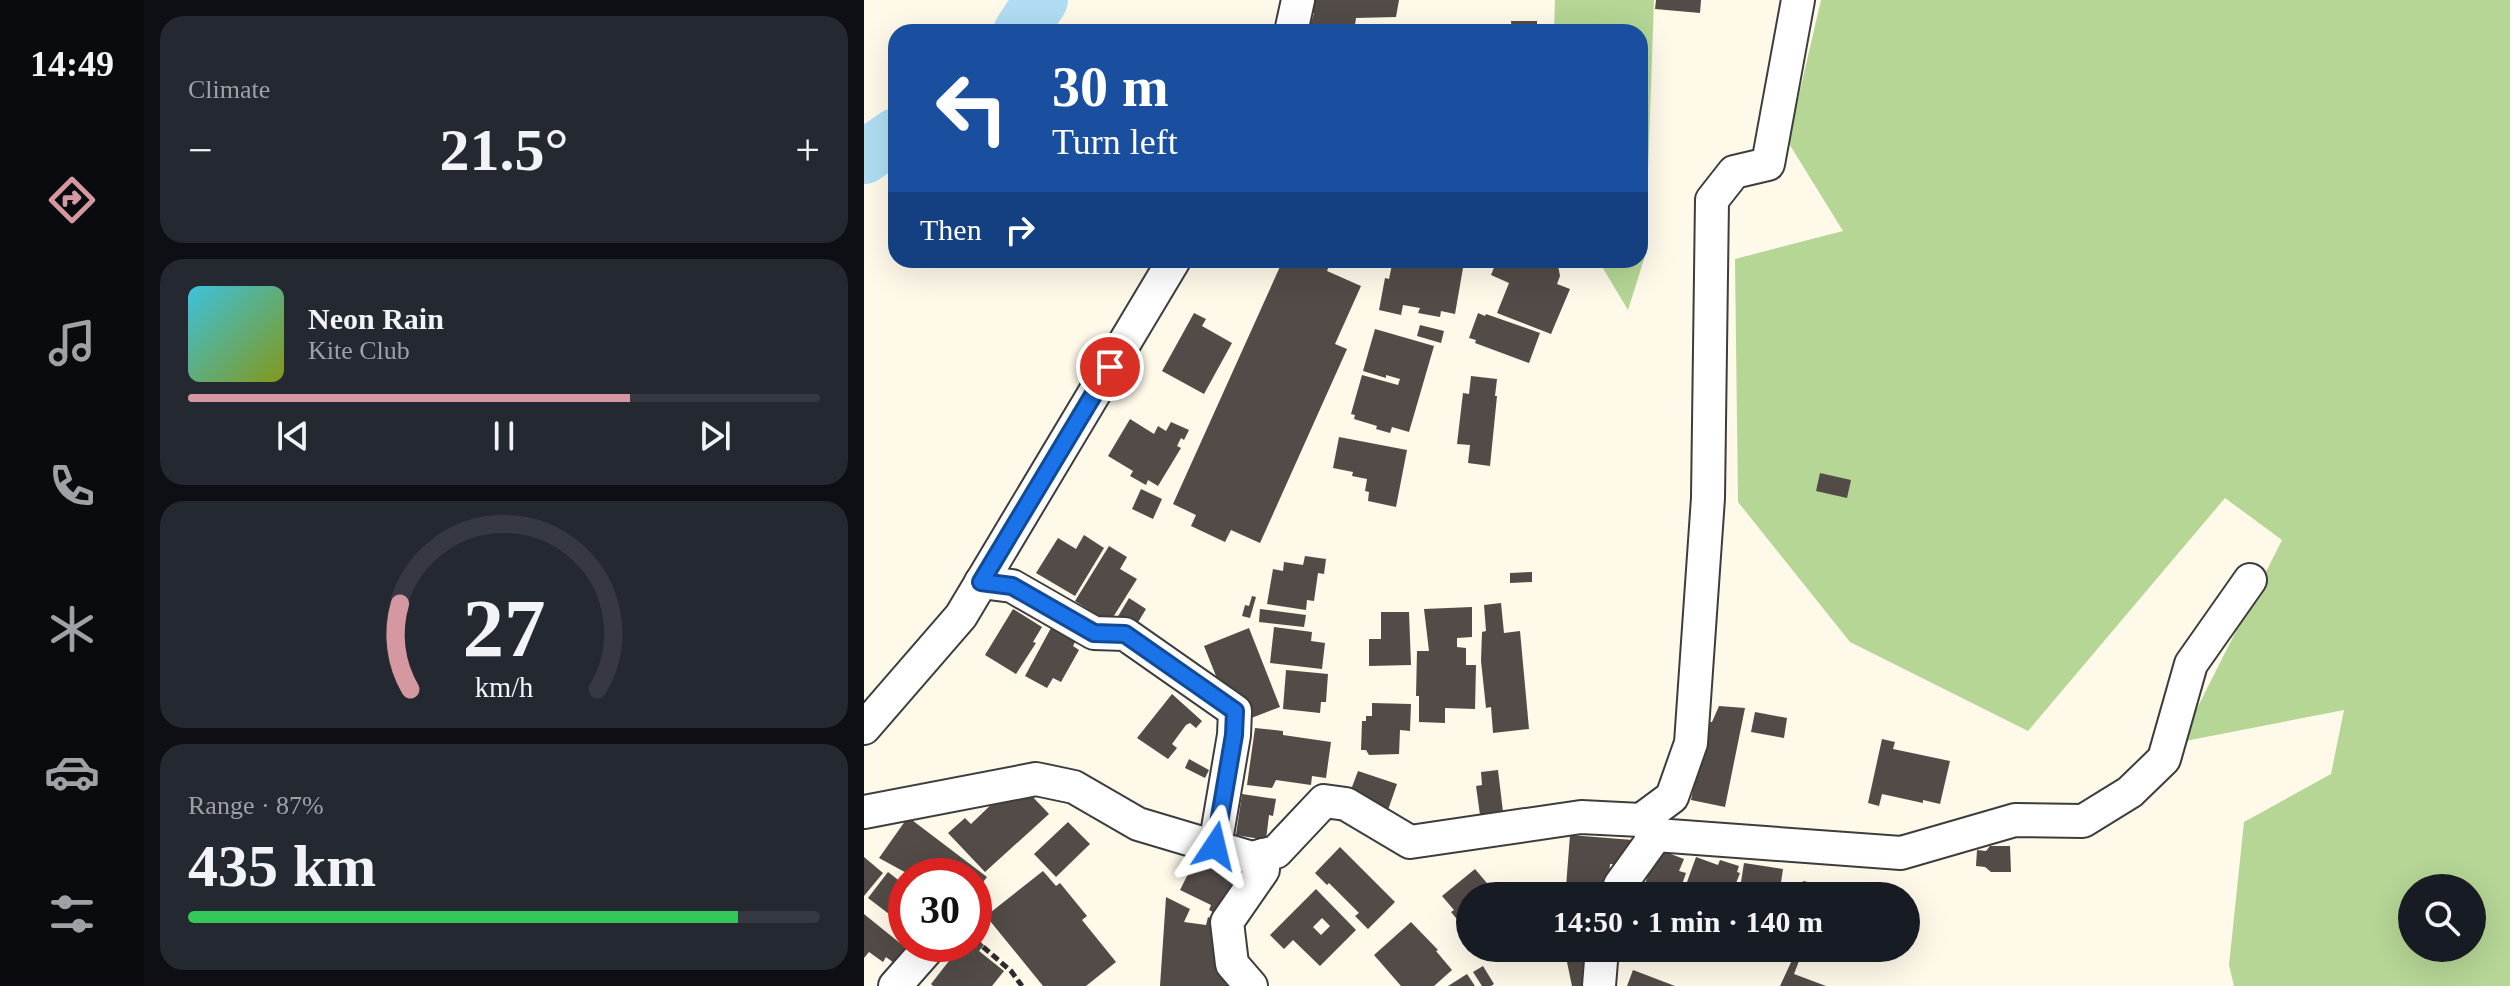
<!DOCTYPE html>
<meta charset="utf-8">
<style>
:root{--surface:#171b24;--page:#242831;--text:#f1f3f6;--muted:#9ea1a6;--line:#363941;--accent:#d698a0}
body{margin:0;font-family:Georgia,serif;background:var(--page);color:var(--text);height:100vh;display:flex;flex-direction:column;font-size:30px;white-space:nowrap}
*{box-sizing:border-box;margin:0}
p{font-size:26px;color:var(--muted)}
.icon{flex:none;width:44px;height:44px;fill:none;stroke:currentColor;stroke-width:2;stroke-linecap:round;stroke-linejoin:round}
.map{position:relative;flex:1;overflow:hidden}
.panel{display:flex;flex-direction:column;gap:16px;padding:16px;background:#0d0f14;width:720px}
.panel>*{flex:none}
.guide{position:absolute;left:24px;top:24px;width:760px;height:244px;border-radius:24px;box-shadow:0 8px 32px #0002;background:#1a4fa0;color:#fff;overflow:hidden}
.fabs{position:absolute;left:1534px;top:874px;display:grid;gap:16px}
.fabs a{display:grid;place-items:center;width:88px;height:88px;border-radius:50%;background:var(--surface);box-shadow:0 8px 32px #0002;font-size:40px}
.speed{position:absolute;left:24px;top:858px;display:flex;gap:16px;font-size:40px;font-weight:700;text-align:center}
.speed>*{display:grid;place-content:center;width:104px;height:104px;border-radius:50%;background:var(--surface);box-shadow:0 8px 32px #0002;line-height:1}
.speed .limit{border:12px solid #d22;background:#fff;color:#111}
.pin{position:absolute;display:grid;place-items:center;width:68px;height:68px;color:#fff;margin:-34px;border:4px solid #fff;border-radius:50%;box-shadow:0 2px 8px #0007}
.me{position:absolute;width:88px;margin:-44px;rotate:10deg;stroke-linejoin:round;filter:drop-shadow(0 0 6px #0008)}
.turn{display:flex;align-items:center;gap:28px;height:168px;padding:0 32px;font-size:36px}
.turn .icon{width:104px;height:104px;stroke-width:2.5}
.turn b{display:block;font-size:56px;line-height:68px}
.then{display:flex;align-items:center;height:76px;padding:0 32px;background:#0003;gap:16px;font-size:30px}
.big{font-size:60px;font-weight:700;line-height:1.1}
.panel .card{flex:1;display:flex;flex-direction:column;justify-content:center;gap:12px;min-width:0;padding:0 28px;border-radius:24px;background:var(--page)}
.panel .dial{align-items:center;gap:0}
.dial svg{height:208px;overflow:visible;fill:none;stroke:var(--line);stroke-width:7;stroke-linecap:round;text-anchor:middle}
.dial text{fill:var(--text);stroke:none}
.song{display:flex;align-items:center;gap:24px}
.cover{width:96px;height:96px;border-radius:12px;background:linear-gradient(135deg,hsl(190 70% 55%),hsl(70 70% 35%))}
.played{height:8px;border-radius:4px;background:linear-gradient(90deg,var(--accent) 70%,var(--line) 70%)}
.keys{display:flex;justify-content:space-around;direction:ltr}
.heat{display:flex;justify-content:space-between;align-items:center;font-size:44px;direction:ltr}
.charge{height:12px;border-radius:6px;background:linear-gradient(90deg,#34c759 87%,var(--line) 0)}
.trip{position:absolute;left:592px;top:882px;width:464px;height:80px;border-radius:40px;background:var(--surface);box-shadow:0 8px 32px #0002;font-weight:700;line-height:80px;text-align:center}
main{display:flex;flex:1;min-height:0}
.tabs{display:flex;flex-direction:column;width:144px;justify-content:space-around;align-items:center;background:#090b0e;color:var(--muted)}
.tabs .icon{width:56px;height:56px}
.tabs .current{color:var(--accent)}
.tabs b{font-size:36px;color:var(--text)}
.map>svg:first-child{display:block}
</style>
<main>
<nav class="tabs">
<b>14:49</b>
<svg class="icon current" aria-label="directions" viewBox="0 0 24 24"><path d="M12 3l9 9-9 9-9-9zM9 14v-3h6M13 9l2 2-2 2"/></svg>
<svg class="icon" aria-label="music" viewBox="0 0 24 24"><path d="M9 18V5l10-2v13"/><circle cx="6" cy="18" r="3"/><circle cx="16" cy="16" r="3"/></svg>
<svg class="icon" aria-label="phone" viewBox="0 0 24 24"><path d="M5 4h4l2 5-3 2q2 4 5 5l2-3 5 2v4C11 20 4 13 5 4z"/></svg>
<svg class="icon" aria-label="climate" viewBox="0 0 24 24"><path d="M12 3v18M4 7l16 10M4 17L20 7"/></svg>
<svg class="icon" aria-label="car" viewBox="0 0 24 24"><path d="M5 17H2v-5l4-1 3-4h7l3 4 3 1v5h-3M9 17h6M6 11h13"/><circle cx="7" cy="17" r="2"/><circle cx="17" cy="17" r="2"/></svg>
<svg class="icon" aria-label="filters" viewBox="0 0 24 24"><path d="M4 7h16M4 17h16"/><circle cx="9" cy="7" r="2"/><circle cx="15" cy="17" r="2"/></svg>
</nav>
<section class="panel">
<div class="card"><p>Climate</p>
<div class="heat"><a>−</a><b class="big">21.5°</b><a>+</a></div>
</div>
<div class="card">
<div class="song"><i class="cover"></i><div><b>Neon Rain</b><p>Kite Club</p></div></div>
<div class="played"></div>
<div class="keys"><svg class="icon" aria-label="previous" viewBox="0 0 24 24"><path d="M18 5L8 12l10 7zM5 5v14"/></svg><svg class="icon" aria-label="pause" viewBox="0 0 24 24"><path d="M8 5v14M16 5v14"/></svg><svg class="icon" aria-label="next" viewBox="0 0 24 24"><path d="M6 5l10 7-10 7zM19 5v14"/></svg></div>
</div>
<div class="card dial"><svg viewBox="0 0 100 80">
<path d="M14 69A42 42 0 1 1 86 69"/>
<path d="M14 69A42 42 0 0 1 10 36" stroke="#d698a0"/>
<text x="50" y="56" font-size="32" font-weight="700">27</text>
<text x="50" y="72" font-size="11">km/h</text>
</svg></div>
<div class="card"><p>Range · 87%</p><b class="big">435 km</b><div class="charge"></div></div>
</section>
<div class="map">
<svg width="1646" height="986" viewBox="0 0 1646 986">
<rect width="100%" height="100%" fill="#fef9e9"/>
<g fill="#b5d695" fill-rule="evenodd">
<polygon points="691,0 790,0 781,256 764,310 734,260 776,260 776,32 690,32"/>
<path d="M957,0H1646V986H1370L1365,965L1380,822L1467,774L1480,710L1316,742L1418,540L1361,498L1164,731L986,642L874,502L871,259L979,231L924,142ZM1548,888H1608V948H1548Z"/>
</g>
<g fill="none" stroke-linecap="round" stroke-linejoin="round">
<g stroke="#b0ddf3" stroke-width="54">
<polyline points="156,32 177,0"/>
<polyline points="0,157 32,135"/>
</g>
</g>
<g fill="#534b47" fill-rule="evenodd">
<polygon points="449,0 535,0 532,17 492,18 490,32 462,29 461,32 444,32 450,13 447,13"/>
<polygon points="792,0 837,0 836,13 791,9"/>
<polygon points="647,21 673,21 673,32 648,32"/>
<polygon points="419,260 438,260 448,264 451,260 465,266 463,271 497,286 471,344 483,349 396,543 367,530 361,542 327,526 332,515 309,504"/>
<polygon points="529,260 558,260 599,268 591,314 577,311 576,317 554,313 556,308 539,305 537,315 515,310 521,278 525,279"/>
<polygon points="633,260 693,260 696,276 693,284 706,289 687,334 633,313 645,283 627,275"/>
<polygon points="330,313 342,319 338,326 368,343 340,394 298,371"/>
<polygon points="614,313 621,316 622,314 676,333 665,363 611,343 612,340 605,338"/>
<polygon points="556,325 580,331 577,343 553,336"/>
<polygon points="511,329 570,346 545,432 528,427 526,433 512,429 513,426 490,419 491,415 487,414 498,375 534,385 536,379 522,375 522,378 499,371"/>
<polygon points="607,376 633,379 631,396 633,396 626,466 604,463 606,445 593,444 599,393 605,394"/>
<polygon points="266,419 290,434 294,426 302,431 307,422 325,430 320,440 317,438 313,446 317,448 294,486 284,480 282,485 266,476 269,471 244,456"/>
<polygon points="475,437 543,450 532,507 504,501 505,492 501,491 503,479 488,476 489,472 469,468"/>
<polygon points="956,473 987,480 983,498 952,491"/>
<polygon points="277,489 298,499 289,519 268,509"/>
<polygon points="220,535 240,548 211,596 172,573 194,538 212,549"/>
<polygon points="245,546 263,557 256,569 273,579 246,622 234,615 233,619 223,613 225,610 211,601"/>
<polygon points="441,556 462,559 460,574 454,573 450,601 443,600 442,610 403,604 409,569 419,571 420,562 439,565"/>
<polygon points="668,572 668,582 646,583 646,573"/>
<polygon points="388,596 392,597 386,618 378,616 381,605 385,606"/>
<polygon points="265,598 282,609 270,629 253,618"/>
<polygon points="637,603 640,633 656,631 665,729 629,733 627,707 622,708 617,661 618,632 622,631 620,605"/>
<polygon points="608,607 608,637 593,638 593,647 602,648 602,665 612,665 611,709 581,708 581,723 555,722 555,696 552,696 553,651 565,651 560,609"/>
<polygon points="149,609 178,627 169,642 172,643 152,674 121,655"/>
<polygon points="396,609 442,615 440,627 395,622"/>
<polygon points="517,612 545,612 547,665 505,666 505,639 517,639"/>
<polygon points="188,626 212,640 209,646 215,650 197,682 189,678 183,688 161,676"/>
<polygon points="410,627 448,632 447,641 461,643 458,669 406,663"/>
<polygon points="385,628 416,707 377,722 358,691 340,646"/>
<polygon points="422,670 464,674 462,702 457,702 456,713 419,709"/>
<polygon points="308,694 338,721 332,728 326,723 322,725 308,744 313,748 304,759 273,738"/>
<polygon points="508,703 547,704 546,731 536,730 535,754 505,755 502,750 497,750 498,721 502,721 502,716 508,716"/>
<polygon points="855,706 881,708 861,807 827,800 843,722 848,722"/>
<polygon points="891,712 923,718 920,738 887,732"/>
<polygon points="391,728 419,731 419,735 467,742 462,778 448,776 447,785 412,780 408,788 383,785"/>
<polygon points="1018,739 1031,742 1029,749 1086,761 1076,804 1059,800 1059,803 1018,794 1015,806 1004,803"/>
<polygon points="325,759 345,770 341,778 321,768"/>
<polygon points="634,770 639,812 616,815 612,786 618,785 617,772"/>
<polygon points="494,771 533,784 524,810 485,795"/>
<polygon points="165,793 185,814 121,872 84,833 101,818 107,824 134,798"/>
<polygon points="378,794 412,799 409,816 405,815 402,840 372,835"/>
<polygon points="44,817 123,877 110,894 110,876 48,876 15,858"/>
<polygon points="204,822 226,844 192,877 170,854"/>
<polygon points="706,835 769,840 769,851 760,851 759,865 746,864 744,891 702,887"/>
<polygon points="1126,846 1146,846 1147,872 1127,872 1121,867 1112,866 1113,850 1122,851"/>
<polygon points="476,847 531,902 504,929 491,916 495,913 465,883 463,885 451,873"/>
<polygon points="791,848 820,859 815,871 822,873 814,896 780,896 781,893 778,892 784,875 781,875"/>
<polygon points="334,854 389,881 360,918 345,910 347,905 316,890"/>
<polygon points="0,857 19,873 0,896"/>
<polygon points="832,857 854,865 856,860 875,866 873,872 876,873 867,896 818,896"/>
<polygon points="880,863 919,869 916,889 877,882"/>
<polygon points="611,869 628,889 631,886 639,896 606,896 606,935 587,912 590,910 578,896"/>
<polygon points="179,871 192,886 196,883 223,916 218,920 252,962 222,986 179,986 122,916"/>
<polygon points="24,872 42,886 42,927 4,898"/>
<polygon points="939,881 963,886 961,896 937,891"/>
<path d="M452,889L492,930L456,966L429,940L420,949L406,935ZM458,918L466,926L457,935L449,927Z"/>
<polygon points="302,897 326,909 320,922 342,925 344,917 363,927 363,986 296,986"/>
<polygon points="0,914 42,948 30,963 22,957 19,962 5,952 0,958"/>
<polygon points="547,922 574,950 572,951 588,970 570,986 537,986 510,955"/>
<polygon points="110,937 120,945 115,951 140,971 128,986 69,986 67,984 92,952 87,948 90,944 110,944"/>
<polygon points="700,948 729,948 724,986 708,986"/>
<polygon points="928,948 941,948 936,959 926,955"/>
<polygon points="929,958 935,961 930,974 962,986 916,986"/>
<polygon points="619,966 630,984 627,986 618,986 609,972"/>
<polygon points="769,970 811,986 763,986"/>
<polygon points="603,974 611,986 584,986"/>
</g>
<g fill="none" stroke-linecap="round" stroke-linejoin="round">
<defs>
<g id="minor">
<polyline points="427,32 434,0"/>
<polyline points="117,582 148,586 230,633 261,634 371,711 370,735 351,846"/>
<polyline points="0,728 97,616 310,260"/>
<polyline points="0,812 172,779 210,787 274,824 388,858 412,852 460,801 482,804 546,842 717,817 777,820 792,835 756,885 753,896"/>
<polyline points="777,820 808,797 827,743 844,498 848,200 870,172 904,164 934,0"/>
<polyline points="792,835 1037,853 1151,820 1219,821 1266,792 1300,759 1327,664 1386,580"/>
<polyline points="31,986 68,944"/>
<polyline points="387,986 368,964 363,922 399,870 399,855"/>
<polyline points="735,986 738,948"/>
</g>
</defs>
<use href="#minor" stroke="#3d3d3d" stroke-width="36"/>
<polyline stroke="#2c2c2c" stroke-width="5" stroke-dasharray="8 4" stroke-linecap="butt" points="110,939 147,971 158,986"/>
<use href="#minor" stroke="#fff" stroke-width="32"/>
</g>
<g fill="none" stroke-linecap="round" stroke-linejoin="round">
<defs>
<polyline id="route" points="246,367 117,582 148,586 230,633 261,634 371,711 370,735 351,846"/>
</defs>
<use href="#route" stroke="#114b97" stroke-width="20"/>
<use href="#route" stroke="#1a73e8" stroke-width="14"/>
</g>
</svg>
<div class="fabs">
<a><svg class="icon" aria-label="search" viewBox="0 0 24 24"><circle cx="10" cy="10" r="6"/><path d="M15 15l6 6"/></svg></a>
</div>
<div class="speed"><div class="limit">30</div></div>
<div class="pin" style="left:246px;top:367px;background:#d93025"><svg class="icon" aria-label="arrive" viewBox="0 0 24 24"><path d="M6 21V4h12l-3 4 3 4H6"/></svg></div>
<svg class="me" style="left:351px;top:846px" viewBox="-20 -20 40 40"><path d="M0-17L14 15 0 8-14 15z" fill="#1a73e8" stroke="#fff" stroke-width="4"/></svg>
<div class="trip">14:50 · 1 min · 140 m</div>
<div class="guide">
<div class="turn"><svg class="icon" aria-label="left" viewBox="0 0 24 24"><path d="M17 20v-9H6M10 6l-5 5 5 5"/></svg><div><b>30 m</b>Turn left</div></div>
<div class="then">Then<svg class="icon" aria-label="right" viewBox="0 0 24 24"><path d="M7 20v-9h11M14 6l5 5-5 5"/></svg></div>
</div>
</div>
</main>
